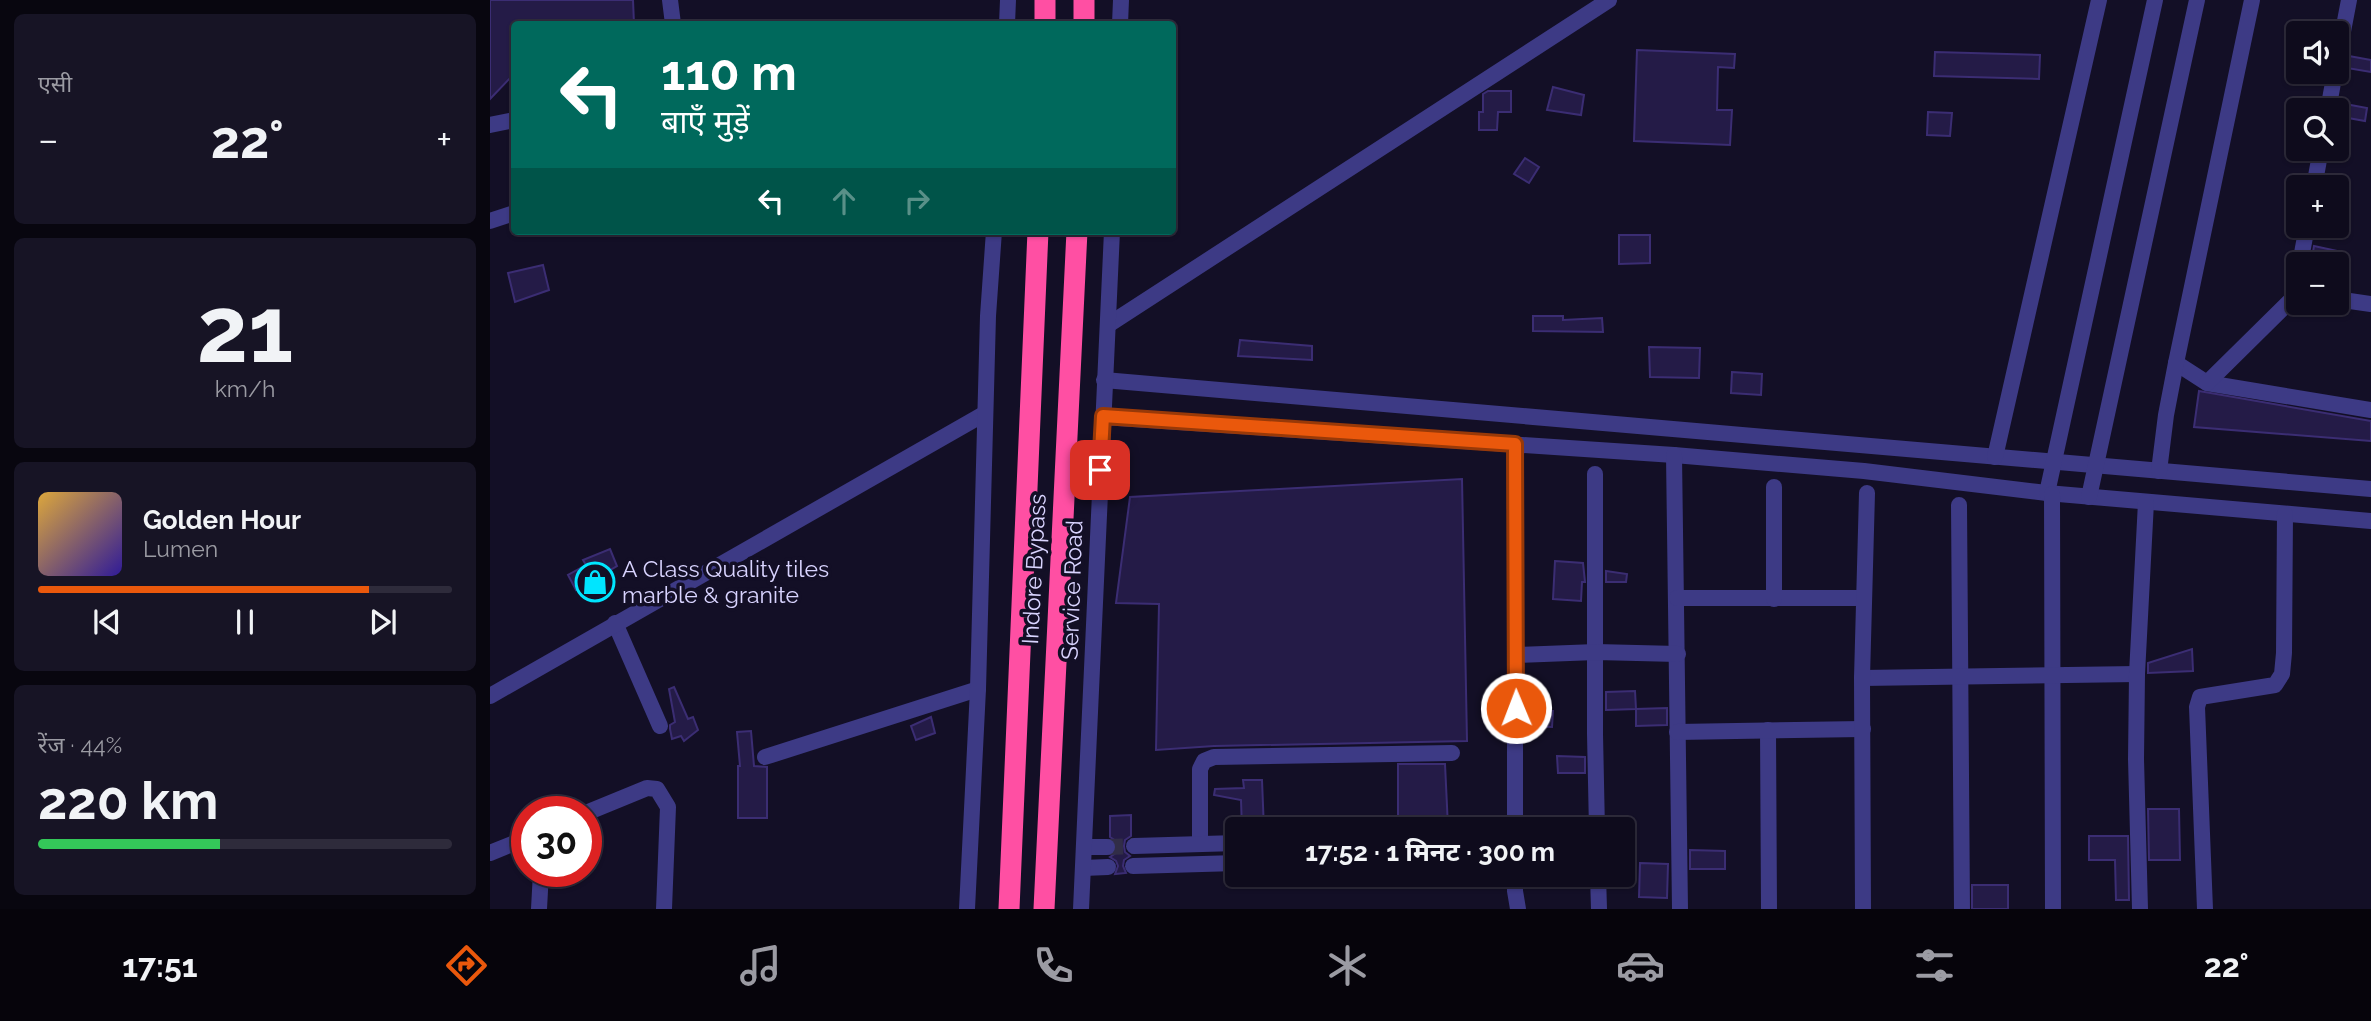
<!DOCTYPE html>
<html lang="hi">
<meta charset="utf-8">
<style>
:root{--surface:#0e0b1c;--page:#171425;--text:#f1f3f6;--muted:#9b9ba3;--line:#2e2b3b;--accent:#ea580c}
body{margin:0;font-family:Raleway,"Noto Sans Devanagari",sans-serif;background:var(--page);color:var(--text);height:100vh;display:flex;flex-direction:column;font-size:26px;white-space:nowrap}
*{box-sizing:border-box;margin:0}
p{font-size:23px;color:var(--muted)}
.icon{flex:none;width:38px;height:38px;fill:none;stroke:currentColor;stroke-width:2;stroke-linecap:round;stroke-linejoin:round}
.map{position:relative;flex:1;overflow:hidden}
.panel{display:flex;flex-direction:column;gap:14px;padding:14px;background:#08060f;width:490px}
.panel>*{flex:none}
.hud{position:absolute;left:21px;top:21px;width:665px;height:214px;border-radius:7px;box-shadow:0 2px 5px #0004,0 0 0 2px var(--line);background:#00695c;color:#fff;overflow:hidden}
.buttons{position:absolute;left:1796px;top:21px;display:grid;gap:14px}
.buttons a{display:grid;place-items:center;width:63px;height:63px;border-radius:7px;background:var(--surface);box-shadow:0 2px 5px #0004,0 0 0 2px var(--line);font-size:35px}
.speed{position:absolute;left:21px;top:796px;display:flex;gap:14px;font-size:35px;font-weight:700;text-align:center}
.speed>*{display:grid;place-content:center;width:91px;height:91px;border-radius:50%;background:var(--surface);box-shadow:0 2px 5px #0004,0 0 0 2px var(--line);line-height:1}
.speed .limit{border:10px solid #d22;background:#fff;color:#111}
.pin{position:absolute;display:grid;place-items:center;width:60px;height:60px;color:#fff;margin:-30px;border-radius:14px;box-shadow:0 4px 10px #0006}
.me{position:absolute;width:77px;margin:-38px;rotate:359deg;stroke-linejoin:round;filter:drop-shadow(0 0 5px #0008)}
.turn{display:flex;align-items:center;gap:24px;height:147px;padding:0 35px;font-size:32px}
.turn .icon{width:91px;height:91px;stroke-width:2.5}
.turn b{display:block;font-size:49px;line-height:60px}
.lanes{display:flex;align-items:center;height:66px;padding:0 35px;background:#0003;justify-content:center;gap:35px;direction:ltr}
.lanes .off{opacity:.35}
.big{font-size:52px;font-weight:700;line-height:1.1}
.panel .widget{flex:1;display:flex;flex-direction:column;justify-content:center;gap:10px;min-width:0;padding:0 24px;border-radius:10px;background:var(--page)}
.panel .dial{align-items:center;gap:0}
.dial b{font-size:91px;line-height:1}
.song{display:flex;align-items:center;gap:21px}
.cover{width:84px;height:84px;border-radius:10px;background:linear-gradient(135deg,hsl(40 70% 55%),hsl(250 70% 35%))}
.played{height:7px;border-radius:4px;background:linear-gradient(90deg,var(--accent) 80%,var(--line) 80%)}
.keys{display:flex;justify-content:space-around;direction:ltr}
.heat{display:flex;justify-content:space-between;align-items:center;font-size:38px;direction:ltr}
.charge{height:10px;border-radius:5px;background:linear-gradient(90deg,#34c759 44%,var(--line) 0)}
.trip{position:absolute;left:735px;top:817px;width:410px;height:70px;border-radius:7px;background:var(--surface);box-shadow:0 2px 5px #0004,0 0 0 2px var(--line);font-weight:700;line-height:70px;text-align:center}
.tab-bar{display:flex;height:112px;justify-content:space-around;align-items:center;background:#06040b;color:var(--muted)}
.tab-bar .icon{width:49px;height:49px}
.tab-bar .selected{color:var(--accent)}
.tab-bar b{font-size:32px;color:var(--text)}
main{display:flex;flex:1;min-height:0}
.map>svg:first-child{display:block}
</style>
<main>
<section class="panel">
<div class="widget"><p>एसी</p>
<div class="heat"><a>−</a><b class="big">22°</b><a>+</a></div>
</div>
<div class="widget dial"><b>21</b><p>km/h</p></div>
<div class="widget">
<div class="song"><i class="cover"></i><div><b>Golden Hour</b><p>Lumen</p></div></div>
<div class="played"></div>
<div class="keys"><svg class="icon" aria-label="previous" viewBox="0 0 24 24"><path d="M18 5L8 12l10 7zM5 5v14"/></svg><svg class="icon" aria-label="pause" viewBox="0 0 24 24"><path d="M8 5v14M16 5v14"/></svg><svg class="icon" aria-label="next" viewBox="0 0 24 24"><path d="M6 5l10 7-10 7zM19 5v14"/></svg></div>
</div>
<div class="widget"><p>रेंज · 44%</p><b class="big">220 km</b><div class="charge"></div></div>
</section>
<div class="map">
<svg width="1881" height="909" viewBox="0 0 1881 909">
<rect width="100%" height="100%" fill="#130f26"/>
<g fill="#241b47" stroke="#3b2d73" stroke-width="2">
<polygon points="0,0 143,0 144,24 24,24 24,74 0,99"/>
<polygon points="1147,50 1245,54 1244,68 1228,67 1227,110 1242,110 1240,145 1144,141"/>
<polygon points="1445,52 1550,55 1549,79 1444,76"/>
<polygon points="1859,56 1881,60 1881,72 1857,68"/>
<polygon points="1063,87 1094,95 1091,115 1057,110"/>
<polygon points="998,91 1021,91 1021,112 1008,112 1007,130 989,130 989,112 993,112 993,94"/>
<polygon points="1850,103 1877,108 1875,121 1847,116"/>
<polygon points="1438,112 1462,113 1460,136 1437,135"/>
<polygon points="1035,158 1049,167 1039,183 1024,174"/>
<polygon points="1129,235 1160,235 1160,263 1129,264"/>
<polygon points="1824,246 1852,252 1849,264 1821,264"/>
<polygon points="53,265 59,290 25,302 18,273"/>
<polygon points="1043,316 1073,316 1073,320 1112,318 1113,332 1043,331"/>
<polygon points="750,340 822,346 822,360 748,356"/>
<polygon points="1159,347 1210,348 1209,378 1160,377"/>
<polygon points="1242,372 1272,374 1271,395 1241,393"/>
<polygon points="1709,391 1881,421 1881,441 1704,427"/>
<polygon points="972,479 977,741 724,746 666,750 669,604 626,603 640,497"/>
<polygon points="120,549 127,566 86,590 78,575 96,565 93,560"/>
<polygon points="1065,561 1093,563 1095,582 1092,582 1091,601 1063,599"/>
<polygon points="1116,571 1137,574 1136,582 1116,582"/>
<polygon points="1702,649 1703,671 1658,673 1658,663"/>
<polygon points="184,687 198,719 203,717 208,730 194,741 191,736 182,739 180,729 180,725 185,722 179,689"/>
<polygon points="1145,691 1146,709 1116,710 1116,692"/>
<polygon points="1177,708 1177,725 1146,726 1146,709"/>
<polygon points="1035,710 1063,711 1062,727 1035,726"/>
<polygon points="441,717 445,733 426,740 421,726"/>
<polygon points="261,731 264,766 277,767 277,818 248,818 248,766 250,766 247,732"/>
<polygon points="1067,756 1095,757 1095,773 1068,773"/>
<polygon points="908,764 955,764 958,827 956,830 908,830"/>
<polygon points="753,780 772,780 774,830 752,830 751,800 724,795 725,789 754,788"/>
<polygon points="1658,809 1689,809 1690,860 1659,860"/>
<polygon points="641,815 641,836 635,840 634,846 635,852 640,856 634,860 633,866 636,873 625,874 628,866 626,861 620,857 626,853 627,846 626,841 620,837 620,816"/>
<polygon points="1599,836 1638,836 1639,900 1626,900 1625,860 1599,860"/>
<polygon points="1200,850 1235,851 1235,869 1200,869"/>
<polygon points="1132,853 1146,853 1146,871 1132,870"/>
<polygon points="1150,863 1178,864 1177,898 1149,897"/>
<rect x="1482" y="885" width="36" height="24"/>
</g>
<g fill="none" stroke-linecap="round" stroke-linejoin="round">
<polyline stroke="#312d47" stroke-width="16" stroke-dasharray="16 8" stroke-linecap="butt" points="617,847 644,846"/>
<g stroke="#3d3a85" stroke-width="16">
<polyline points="180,0 183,24"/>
<polyline points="517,24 518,0"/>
<polyline points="630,24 631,0"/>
<polyline points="1846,68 1859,0"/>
<polyline points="1838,110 1845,72"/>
<polyline points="0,125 24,120"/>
<polyline points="1824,187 1831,149"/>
<polyline points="0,221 24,213"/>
<polyline points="1810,264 1817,226"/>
<polyline points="1846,299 1881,304"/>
<polyline points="618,325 1119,0"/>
<polyline points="1686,363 1717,383 1881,410"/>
<polyline points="614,380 1881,489"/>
<polyline points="1717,383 1806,295 1808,284"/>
<polyline points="613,417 1184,455 1374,471 1557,493 1881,521"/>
<polyline points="1025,444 1025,830"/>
<polyline points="1184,455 1190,909"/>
<polyline points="1505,457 1609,0"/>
<polyline points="1669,471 1676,415 1686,363 1762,0"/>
<polyline points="1105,474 1105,734 1107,830"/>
<polyline points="1557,493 1665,0"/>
<polyline points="1562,494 1563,909"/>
<polyline points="1599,497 1707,0"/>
<polyline points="1469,505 1472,909"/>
<polyline points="1187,598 1374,598"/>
<polyline points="1284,599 1284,487"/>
<polyline points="125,623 170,726"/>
<polyline points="1025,655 1106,652 1188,654"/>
<polyline points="1372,678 1647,674"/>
<polyline points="0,696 494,414"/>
<polyline points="1278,730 1279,909"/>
<polyline points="1187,732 1373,729"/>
<polyline points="275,757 488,689"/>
<polyline points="96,813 157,788 167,789 178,807 174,909"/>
<polyline points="710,844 710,769 714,761 724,757 962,753"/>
<polyline points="644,846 747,843"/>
<polyline points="594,847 617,847"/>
<polyline points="0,853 37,838"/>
<polyline points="643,866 747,863"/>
<polyline points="593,868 618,867"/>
<polyline points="1025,875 1025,891 1028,909"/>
<polyline points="1108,875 1109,909"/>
<polyline points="49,909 51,872"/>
<polyline points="477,909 488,689 498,316 504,231"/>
<polyline points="591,909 622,231"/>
<polyline points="1373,909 1372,678 1377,493"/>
<polyline points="1650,909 1646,759 1647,674 1656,502"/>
<polyline points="1715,909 1707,707 1710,697 1785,685 1792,674 1794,653 1795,514"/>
</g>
<g stroke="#ff4fa3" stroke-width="21">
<polyline points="555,24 555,0"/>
<polyline points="594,24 594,0"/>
<polyline points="519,909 548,231"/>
<polyline points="554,909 587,231"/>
</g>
</g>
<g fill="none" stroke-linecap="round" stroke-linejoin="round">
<defs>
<polyline id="route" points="610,470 613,416 1025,444 1026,708"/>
</defs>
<use href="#route" stroke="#983908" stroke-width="18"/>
<use href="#route" stroke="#ea580c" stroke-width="12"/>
</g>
<defs>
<symbol id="shop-ring" viewBox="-11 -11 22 22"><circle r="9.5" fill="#130f26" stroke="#00e5ff" stroke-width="1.5"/><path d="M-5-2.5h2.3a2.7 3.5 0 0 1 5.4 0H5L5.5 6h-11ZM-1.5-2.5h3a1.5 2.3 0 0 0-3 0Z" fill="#00e5ff"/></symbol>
</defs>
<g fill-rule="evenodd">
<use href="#shop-ring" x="83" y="560" width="44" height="44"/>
</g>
<g text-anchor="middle" stroke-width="7" stroke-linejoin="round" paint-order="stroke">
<g font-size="23" fill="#d9d4ff" stroke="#130f26" text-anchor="start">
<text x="132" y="577">A Class Quality tiles<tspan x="132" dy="26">marble &amp; granite</tspan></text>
</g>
<g font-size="23" fill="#d9d4ff" stroke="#130f26">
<text transform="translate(544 569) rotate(-87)" y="8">Indore Bypass</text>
<text transform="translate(582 590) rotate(-88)" y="8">Service Road</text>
</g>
</g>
</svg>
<div class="buttons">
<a><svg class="icon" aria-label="sound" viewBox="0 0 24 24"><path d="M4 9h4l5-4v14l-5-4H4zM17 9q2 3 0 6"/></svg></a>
<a><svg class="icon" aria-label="search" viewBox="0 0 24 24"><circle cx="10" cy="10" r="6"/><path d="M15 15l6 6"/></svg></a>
<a>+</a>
<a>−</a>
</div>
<div class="speed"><div class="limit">30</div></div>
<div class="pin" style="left:610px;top:470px;background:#d93025"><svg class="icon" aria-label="arrive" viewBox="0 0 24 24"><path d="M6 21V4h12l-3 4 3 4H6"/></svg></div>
<svg class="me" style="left:1026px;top:708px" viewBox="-20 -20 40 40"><circle r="17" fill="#ea580c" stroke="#fff" stroke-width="3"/><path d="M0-11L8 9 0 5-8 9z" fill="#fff"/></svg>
<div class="trip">17:52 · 1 मिनट · 300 m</div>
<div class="hud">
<div class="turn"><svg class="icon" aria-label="left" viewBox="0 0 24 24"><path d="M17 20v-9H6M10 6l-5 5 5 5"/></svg><div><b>110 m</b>बाएँ मुड़ें</div></div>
<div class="lanes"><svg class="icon" aria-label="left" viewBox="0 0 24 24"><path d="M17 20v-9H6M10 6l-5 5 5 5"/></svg><svg class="icon off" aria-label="ahead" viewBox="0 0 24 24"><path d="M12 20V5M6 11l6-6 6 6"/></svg><svg class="icon off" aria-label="right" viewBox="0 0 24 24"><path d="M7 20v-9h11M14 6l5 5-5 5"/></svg></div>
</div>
</div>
</main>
<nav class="tab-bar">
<b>17:51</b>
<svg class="icon selected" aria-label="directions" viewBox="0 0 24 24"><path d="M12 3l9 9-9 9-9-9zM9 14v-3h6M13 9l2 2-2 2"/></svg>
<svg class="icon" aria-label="music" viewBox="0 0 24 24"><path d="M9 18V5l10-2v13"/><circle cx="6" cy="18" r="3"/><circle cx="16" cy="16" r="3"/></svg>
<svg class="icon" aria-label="phone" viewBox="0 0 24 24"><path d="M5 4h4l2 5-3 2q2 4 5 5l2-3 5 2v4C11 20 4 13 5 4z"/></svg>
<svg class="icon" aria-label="climate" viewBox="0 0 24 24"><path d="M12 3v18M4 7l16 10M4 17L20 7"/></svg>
<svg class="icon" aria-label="car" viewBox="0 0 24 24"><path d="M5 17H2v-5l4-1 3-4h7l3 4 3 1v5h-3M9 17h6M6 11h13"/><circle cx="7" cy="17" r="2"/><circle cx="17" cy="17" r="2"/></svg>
<svg class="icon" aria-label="filters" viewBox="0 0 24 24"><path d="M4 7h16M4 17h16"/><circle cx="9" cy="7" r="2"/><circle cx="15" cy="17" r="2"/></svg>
<b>22°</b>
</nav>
